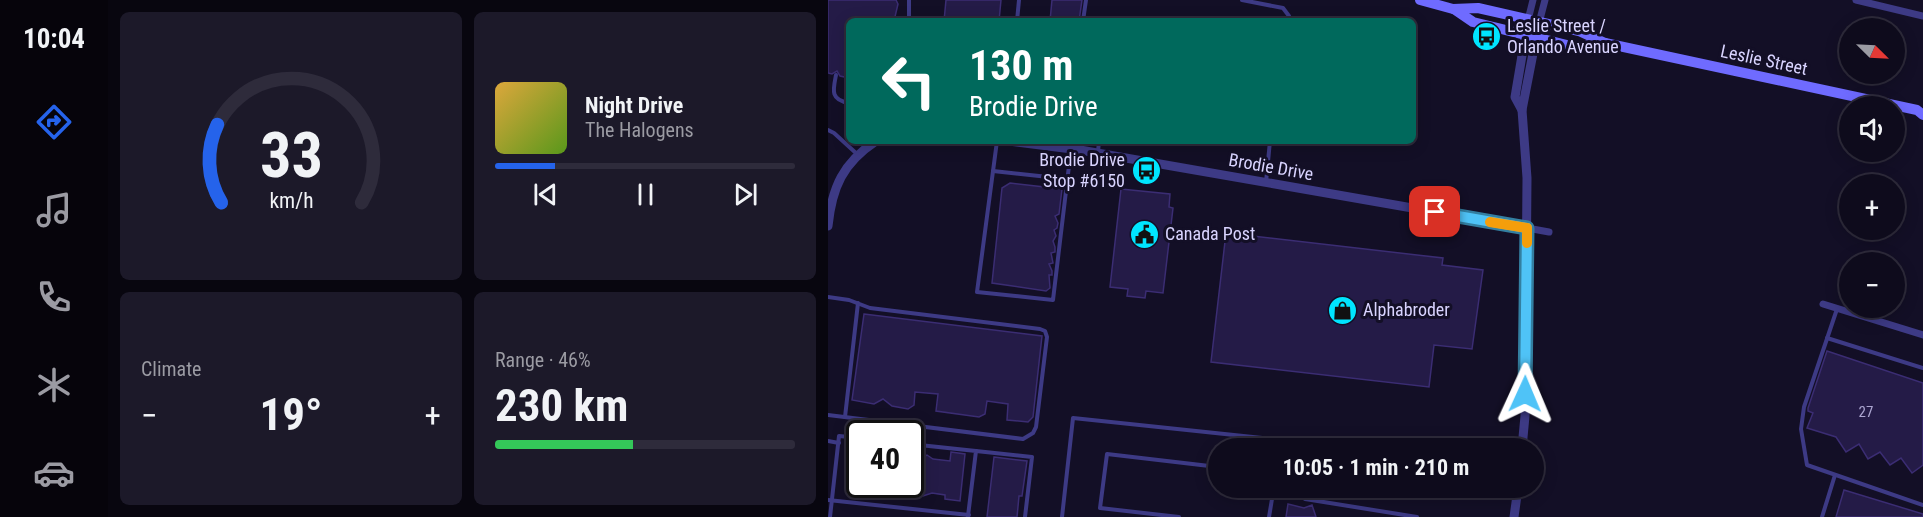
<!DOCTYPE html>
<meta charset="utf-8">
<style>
:root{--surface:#0e0b1c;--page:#1c1929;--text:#f1f3f6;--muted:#9b9ba3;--line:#2e2b3b;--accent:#2563eb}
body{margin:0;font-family:"Roboto Condensed",sans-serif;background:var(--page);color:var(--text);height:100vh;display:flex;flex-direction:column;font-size:22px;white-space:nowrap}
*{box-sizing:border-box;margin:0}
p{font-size:20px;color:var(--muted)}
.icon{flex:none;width:33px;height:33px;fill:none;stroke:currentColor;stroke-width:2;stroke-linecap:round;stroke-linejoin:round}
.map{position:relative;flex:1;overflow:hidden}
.panel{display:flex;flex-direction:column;gap:12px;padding:12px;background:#08060f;width:720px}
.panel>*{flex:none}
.banner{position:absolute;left:18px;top:18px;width:570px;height:126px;border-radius:9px;box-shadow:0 3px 15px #0003,0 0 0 2px var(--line);background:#00695c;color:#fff;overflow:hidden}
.needle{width:39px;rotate:114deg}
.controls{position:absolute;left:1011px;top:18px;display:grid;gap:12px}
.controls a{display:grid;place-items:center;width:66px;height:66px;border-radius:50%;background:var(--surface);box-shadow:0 3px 15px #0003,0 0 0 2px var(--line);font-size:30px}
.speed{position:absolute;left:18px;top:420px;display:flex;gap:12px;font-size:30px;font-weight:700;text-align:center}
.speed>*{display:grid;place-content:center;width:78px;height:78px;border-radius:50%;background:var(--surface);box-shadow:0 3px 15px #0003,0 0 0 2px var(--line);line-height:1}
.speed .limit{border:3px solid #111;border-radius:9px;background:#fff;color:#111}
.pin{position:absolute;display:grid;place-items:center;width:51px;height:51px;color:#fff;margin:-26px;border-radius:12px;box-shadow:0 3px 9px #0006}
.me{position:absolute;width:66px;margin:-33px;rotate:1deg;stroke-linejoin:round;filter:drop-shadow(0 0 4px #0008)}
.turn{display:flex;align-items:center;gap:21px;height:126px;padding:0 24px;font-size:27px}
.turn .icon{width:78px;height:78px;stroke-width:2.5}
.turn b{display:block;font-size:42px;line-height:51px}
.big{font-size:45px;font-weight:700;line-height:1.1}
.panel .tile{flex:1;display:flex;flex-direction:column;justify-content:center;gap:9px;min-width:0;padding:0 21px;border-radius:9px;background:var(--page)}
.panel .dial{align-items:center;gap:0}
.dial svg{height:156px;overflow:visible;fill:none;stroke:var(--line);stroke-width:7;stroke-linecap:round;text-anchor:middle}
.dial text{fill:var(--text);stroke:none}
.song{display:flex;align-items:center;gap:18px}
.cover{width:72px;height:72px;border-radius:9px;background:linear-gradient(135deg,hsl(40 70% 55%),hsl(90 70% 35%))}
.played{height:6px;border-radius:3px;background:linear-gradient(90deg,var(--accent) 20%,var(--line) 20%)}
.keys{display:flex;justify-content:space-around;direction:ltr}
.heat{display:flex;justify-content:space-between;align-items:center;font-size:33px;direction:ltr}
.charge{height:9px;border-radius:4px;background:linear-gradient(90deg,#34c759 46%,var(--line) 0)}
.panel .tiles{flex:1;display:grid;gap:12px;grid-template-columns:repeat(2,1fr)}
.trip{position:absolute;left:380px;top:438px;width:336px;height:60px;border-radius:30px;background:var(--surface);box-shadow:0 3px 15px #0003,0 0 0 2px var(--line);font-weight:700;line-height:60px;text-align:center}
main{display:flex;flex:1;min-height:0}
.dock{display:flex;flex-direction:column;width:108px;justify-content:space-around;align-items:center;background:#06040b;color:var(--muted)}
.dock .icon{width:42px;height:42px}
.dock .on{color:var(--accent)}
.dock b{font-size:27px;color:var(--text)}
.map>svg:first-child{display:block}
</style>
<main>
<nav class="dock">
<b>10:04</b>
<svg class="icon on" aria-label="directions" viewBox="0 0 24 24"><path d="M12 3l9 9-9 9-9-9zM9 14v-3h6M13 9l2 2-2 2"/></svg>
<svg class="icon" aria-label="music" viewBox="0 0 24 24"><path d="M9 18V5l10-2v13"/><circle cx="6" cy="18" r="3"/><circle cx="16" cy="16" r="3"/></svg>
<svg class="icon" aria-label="phone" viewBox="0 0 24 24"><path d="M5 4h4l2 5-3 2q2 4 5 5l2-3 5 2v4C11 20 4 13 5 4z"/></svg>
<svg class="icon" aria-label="climate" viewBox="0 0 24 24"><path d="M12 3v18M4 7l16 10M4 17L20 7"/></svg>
<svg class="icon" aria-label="car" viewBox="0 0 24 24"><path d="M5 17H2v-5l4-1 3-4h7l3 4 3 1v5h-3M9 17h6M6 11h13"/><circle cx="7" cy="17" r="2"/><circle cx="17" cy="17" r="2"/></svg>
</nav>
<section class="panel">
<div class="tiles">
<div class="tile dial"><svg viewBox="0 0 100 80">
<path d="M14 69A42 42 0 1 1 86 69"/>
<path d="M14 69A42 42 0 0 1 12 29" stroke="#2563eb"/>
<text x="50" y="56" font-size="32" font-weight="700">33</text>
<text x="50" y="72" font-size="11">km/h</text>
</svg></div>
<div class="tile">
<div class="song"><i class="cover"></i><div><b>Night Drive</b><p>The Halogens</p></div></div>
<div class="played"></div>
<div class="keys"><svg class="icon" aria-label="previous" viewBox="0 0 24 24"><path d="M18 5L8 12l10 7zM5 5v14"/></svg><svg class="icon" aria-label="pause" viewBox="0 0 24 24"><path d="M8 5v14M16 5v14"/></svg><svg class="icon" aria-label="next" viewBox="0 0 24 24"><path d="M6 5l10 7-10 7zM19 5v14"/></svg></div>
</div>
<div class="tile"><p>Climate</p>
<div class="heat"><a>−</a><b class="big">19°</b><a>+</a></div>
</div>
<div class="tile"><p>Range · 46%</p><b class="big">230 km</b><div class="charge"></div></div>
</div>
</section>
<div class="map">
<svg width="1095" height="517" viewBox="0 0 1095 517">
<rect width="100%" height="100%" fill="#130f26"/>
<g fill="#241b47" stroke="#3b2d73" stroke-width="1.5">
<polygon points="0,0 68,0 70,4 66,21 21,21 21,78 12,76 9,71 4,74 0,73"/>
<polygon points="118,0 173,0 171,21 116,21"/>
<polygon points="224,0 254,0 251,21 222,21"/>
<polygon points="182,183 234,189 231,214 227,216 230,223 229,228 226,230 228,236 225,241 227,247 227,252 223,253 225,263 221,264 224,271 224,275 221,275 222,288 218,291 164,283 174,188"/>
<polygon points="293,189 342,194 341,207 345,208 335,293 318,291 317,298 299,296 300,289 282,287"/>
<polygon points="398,233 615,258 614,265 655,270 644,349 606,345 601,387 383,362"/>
<polygon points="36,314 214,336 205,417 200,422 179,420 180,404 159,401 157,414 151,417 108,411 110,394 87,392 86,405 80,409 64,406 55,399 46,404 24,400"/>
<polygon points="999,351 1095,383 1095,465 1084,473 1073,458 1062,465 1052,452 1040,459 1031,444 1018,452 1008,437 979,428 985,413 980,411 980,408"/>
<polygon points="32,451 32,488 23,487 25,477 21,468"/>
<polygon points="123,452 137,454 132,501 117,499 117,495 104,493 95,496 87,492 73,490 64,493 47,484 82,484 82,456 93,458 99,455 105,459 122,461"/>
<polygon points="166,457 199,461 194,496 191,496 189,517 159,517"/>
<polygon points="1016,490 1095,514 1095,517 1008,517"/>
<polygon points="460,504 476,508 484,505 488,517 458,517"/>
</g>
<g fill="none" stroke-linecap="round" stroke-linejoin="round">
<g stroke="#3d3a85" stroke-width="4">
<polyline points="81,0 81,21"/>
<polyline points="414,0 455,8 461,16 460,21"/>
<polyline points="189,21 191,0"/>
<polyline points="255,21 258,0"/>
<path d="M8,75C5,90 2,100 21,103"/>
<polyline points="0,130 6,133 29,154"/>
<polyline points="169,141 149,292 225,300 243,149"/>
<polyline points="270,152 271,141"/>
<polyline points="165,171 239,179"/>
<polyline points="438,182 442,141"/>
<polyline points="0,297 21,300 42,308 212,329 217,331 219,337 208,427 205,433 195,439 0,415"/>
<polyline points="1009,309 976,407 973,429 979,465 1095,505"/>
<polyline points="999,338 1095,368"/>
<polyline points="17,417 30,303"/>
<polyline points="453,440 479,443 482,448"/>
<polyline points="0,441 11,443"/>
<polyline points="82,444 148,451 140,516"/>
<polyline points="461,448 477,443"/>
<polyline points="482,448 488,447 513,448"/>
<polyline points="148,451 204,457 197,517"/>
<polyline points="467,488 468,491 477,499 589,517"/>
<polyline points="0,500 141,515"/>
<polyline points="2,517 11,436 32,438"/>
<polyline points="234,517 245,418 453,440 455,448"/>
<polyline points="351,517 272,508 279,454 390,467"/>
<polyline points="441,517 445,493 443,488"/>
<polyline points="994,517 1007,475"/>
</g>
<g stroke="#3d3a85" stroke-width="7">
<polyline points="1028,0 1095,16"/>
<polyline points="700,20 705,0"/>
<polyline points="711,23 717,0"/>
<polyline points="699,228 721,232"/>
<polyline points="995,304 1095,335"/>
</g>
<g stroke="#3d3a85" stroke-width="9">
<polyline points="694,110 687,97 700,20"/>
<polyline points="181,141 252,150 699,228"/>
<path d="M0,226C4,187 15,163 48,141"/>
<polyline points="694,448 697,416 699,178 694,110 711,23"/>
<polyline points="686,517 690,488"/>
</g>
<g stroke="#6f6bff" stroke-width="10">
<polyline points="592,0 625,9 650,8 751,31 777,43 1089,110 1095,115"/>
<polyline points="626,9 645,22 747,47 777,43"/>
</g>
</g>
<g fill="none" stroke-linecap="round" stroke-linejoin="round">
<defs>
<polyline id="route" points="607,212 699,228 697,394"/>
</defs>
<use href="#route" stroke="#337fa1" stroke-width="15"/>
<use href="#route" stroke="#4fc3f7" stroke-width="10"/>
<polyline stroke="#f59e0b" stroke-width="10" points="662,222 699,228 699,243"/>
</g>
<defs>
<symbol id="bus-disc" viewBox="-11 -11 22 22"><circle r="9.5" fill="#00e5ff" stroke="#130f26"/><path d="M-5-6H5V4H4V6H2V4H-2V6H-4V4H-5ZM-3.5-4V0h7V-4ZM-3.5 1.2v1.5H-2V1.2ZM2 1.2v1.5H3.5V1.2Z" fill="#111"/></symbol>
<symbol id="civic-disc" viewBox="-11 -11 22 22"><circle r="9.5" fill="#00e5ff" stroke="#130f26"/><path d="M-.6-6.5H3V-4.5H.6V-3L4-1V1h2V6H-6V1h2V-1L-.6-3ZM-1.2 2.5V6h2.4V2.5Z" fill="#111"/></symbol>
<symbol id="shop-disc" viewBox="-11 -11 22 22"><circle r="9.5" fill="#00e5ff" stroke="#130f26"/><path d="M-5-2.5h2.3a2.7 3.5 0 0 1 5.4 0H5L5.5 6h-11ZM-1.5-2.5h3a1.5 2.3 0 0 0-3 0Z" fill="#111"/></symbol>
</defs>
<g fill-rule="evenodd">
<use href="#bus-disc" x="642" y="20" width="33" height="33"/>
<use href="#bus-disc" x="302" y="154" width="33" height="33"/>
<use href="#civic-disc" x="300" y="218" width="33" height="33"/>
<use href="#shop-disc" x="498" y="294" width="33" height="33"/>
</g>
<g text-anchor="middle" stroke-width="6" stroke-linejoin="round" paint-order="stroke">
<g font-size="15" fill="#aca6d1">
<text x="1038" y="417">27</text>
</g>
<g font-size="18" fill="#d9d4ff" stroke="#130f26" text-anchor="start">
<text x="679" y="32">Leslie Street /<tspan x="679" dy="21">Orlando Avenue</tspan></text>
<text x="297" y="166" text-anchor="end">Brodie Drive<tspan x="297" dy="21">Stop #6150</tspan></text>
<text x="337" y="240">Canada Post</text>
<text x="535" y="316">Alphabroder</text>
</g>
<g font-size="18" fill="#d9d4ff" stroke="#130f26">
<text transform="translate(936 60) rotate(12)" y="6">Leslie Street</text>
<text transform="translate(443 167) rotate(10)" y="6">Brodie Drive</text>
</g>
</g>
</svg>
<div class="controls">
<a><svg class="needle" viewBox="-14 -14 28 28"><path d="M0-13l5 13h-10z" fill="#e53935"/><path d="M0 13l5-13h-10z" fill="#9b9ba3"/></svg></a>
<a><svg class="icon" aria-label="sound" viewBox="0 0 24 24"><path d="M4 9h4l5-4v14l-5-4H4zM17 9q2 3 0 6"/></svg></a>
<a>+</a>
<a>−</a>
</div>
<div class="speed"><div class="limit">40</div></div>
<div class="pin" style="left:607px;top:212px;background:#d93025"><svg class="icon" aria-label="arrive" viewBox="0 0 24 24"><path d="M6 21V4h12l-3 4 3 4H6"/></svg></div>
<svg class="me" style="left:697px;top:394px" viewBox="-20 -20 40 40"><path d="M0-17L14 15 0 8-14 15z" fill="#4fc3f7" stroke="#fff" stroke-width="4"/></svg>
<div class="trip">10:05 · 1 min · 210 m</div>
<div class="banner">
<div class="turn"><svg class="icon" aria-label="left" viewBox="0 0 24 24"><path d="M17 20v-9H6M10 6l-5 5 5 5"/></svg><div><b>130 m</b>Brodie Drive</div></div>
</div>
</div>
</main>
